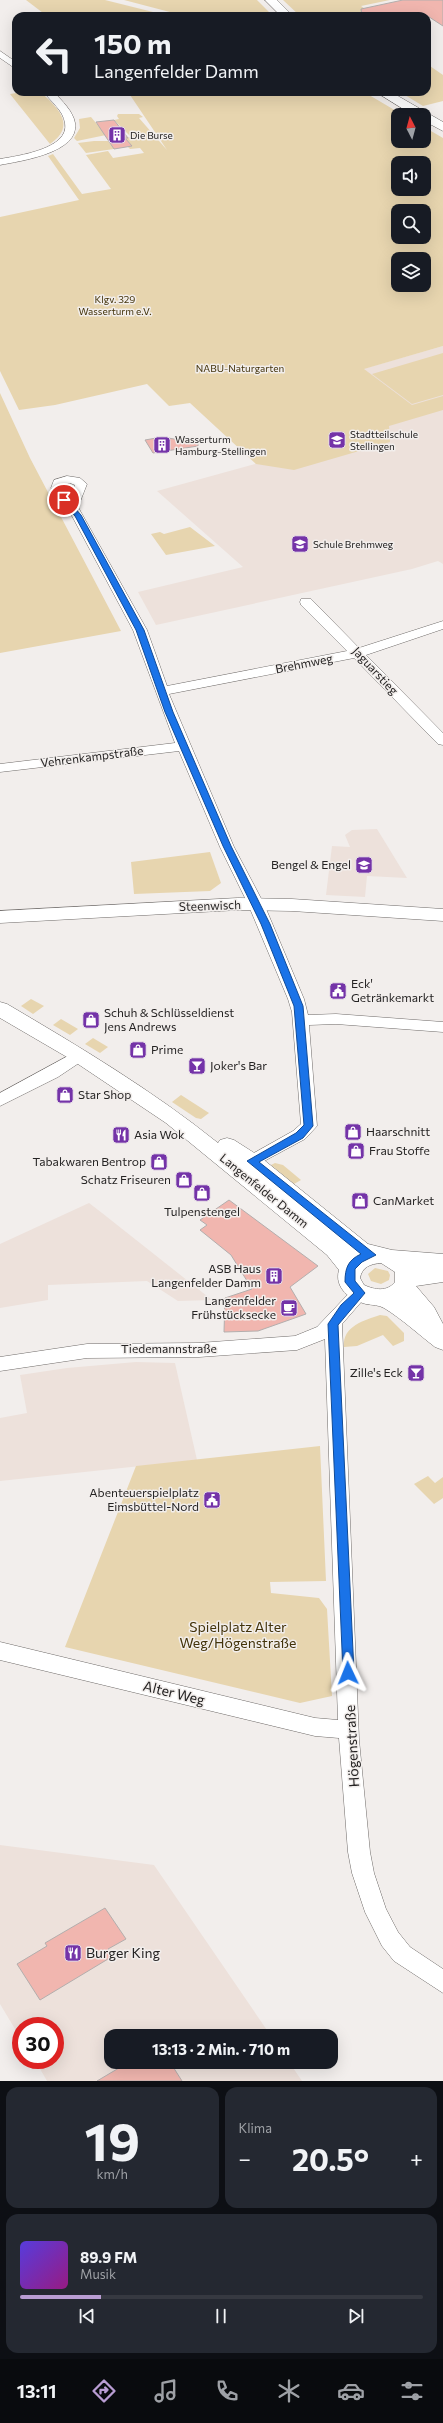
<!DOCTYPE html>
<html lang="de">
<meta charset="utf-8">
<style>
:root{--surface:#171b24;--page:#242831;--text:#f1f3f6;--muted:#9ea1a6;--line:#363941;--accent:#b99dd3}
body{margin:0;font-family:Commissioner,sans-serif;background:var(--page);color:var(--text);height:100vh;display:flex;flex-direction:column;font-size:15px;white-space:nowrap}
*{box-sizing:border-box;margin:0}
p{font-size:13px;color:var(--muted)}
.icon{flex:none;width:22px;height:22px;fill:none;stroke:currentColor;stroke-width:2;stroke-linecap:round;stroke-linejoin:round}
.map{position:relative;height:2081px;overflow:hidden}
.panel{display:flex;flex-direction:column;gap:6px;padding:6px;background:#0d0f14;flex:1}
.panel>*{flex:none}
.guide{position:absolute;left:12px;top:12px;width:419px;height:84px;border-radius:12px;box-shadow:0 4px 16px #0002;background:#171b24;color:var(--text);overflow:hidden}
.needle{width:26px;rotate:354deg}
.buttons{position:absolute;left:391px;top:108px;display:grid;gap:8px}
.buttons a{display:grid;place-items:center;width:40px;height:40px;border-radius:8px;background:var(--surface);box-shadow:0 4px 16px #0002;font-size:20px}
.speed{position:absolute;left:12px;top:2017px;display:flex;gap:8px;font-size:20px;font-weight:700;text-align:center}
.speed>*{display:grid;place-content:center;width:52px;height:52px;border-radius:50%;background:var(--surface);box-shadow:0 4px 16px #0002;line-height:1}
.speed .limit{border:6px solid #d22;background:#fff;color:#111}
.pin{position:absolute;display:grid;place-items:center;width:34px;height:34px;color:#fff;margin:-17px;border:2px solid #fff;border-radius:50%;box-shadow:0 1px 4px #0007}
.me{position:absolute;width:44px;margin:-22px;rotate:358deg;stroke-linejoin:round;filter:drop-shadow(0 0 3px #0008)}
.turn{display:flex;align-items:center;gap:14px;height:84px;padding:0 16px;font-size:18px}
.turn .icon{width:52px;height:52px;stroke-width:2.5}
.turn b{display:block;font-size:28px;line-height:34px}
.big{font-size:30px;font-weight:700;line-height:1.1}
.panel .widget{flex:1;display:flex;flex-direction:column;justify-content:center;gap:6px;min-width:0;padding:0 14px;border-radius:12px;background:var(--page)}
.panel .dial{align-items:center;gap:0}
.dial b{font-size:52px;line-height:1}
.song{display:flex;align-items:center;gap:12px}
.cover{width:48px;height:48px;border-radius:6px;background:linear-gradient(135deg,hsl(250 70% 55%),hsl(310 70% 35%))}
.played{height:4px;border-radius:2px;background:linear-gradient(90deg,var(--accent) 20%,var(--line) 20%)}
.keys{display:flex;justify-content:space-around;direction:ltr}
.heat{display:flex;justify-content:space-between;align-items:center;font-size:22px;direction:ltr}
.panel .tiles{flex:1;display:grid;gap:6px;grid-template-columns:1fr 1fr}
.widget:last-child{grid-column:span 2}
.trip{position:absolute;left:104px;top:2029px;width:234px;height:40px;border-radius:12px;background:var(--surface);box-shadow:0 4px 16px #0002;font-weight:700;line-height:40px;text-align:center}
.tabs{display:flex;height:64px;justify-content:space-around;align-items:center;background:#090b0e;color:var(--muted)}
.tabs .icon{width:28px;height:28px}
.tabs .selected{color:var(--accent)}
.tabs b{font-size:18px;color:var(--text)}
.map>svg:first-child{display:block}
</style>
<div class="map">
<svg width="443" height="2081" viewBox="0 0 443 2081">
<rect width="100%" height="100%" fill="#f2eeec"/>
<g fill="#ede1db">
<polygon points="443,346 443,564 438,561 412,569 156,625 138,592 243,567 157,491 255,464 363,369"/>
<polygon points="377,829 407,878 367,876 365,897 326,895 332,846 350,847 345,835 352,830"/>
<polygon points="89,1203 102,1213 212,1300 178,1301 147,1281 48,1285 48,1300 0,1308 0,1244"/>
<polygon points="136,1362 175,1363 197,1460 0,1481 0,1418 27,1413 20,1375 67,1368"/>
<polygon points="0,1845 154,1865 271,2036 111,2036 111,2062 289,2062 302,2081 47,2081 35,2060 55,2060 55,2026 21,2026 21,2039 0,2004"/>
</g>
<g fill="#e7d5af" fill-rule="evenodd">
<polygon points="26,0 105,0 169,16 47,16"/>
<polygon points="124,0 257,0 273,16 185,16"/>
<polygon points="283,0 390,0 361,6 375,16 300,16"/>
<polygon points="427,64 443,75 443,101 423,106 400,92 427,92"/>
<path d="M23,92L26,94L40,92C58,107 77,126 50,144L10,94Z"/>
<path d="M128,92H364L403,115H398V141H424V127L443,138V346L364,369L412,405L443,396V410L389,426L390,442L294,470L256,464L190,403L169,406L147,384L55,405L19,410L0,371V217L79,200L48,156L53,154L82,194L111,189L86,155L108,151L113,158L144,153L140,148L130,149L128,147L132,146L125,138L131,137L114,120L119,119L117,116L118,114H139L143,117L139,118L167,150ZM398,163H424V189H398ZM398,211H424V237H398ZM398,259H424V285H398Z"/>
<polygon points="91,117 106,135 77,141 74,138 80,128 79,119"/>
<polygon points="94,141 108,141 114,149 86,153 78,143"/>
<polygon points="443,353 443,395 412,404 372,374"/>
<polygon points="0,393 30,458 121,631 0,653"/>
<polygon points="190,527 215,546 166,555 151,534 160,532 164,534"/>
<polygon points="210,852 221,883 210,891 134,894 131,862"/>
<polygon points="31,999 44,1006 33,1014 21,1006"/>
<polygon points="61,1019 78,1029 70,1035 53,1025"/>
<polygon points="93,1038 108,1047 100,1053 85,1044"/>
<polygon points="181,1095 209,1113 201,1119 196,1118 172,1102"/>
<polygon points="275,1163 283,1165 301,1180 294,1184 271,1165"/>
<polygon points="375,1268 388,1271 390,1275 389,1280 381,1284 371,1281 368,1274"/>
<path d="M380,1315L387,1316L404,1333V1341L393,1346L383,1335L357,1346L344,1347C342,1326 365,1320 380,1315Z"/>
<polygon points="320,1446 326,1581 270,1582 271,1593 319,1598 327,1609 332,1696 300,1703 65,1647 136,1466"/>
<polygon points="428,1476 435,1483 443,1477 443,1498 434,1504 414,1484"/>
</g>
<g fill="#f1b6af" stroke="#b3aead">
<polygon points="403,0 443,0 443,26 423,13 409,16 362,16 361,9"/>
<polygon points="114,120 128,138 125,138 132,146 114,149 96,122"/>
<polygon points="162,437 198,443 198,446 153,453 145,440"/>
<polygon points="229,1200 318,1266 290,1287 306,1314 258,1331 224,1332 225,1298 252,1289 231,1255 200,1230 207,1225 200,1220"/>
<polygon points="105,1908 126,1939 108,1949 113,1956 40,2000 17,1964 47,1946 45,1943"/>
<polygon points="129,2062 170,2062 182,2081 97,2081"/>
</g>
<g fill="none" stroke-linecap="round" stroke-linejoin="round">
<defs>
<g id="minor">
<polygon points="0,51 16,62 16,69 0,58"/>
<path d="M44,92H54C62,101 73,111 75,123C80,153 20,161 0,165V159C17,156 70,149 65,123C63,110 51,102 44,92Z"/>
<path d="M67,476L80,478L87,484L78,507L147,630L167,686L347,651L301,605L300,602L301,599H311L359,648L443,621V629L366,655L443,733V745L438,744L354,658L169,694L234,847L264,904L304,999L308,1015L336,1014L443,1022V1032L336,1024L309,1025L317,1126L305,1139L242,1173L236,1171L234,1167L236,1163L293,1131L301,1124L292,1012L288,999L248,904L220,847L179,751L0,772V764L175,743L133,630L72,516L51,488L54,480ZM70,483L75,485L70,497L63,488L64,485Z"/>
<polygon points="79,1050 85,1051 87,1055 85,1059 58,1077 0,1106 0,1093"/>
<polygon points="360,1286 366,1288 369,1293 342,1324 359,1740 370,1852 374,1873 386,1909 398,1932 410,1947 443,1969 443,1993 394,1961 382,1946 365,1912 352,1873 348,1852 339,1738 315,1736 0,1660 0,1642 315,1718 338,1720 325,1339 297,1350 199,1357 87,1358 0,1371 0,1357 87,1344 199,1343 295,1336 317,1327 354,1288"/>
</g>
<g id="tertiary">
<polygon points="265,0 277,0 293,16 281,16"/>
<polygon points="376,92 391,92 443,122 443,131 424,121 424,115 413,115"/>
<polygon points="238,898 292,899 443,909 443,921 292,911 238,910 0,923 0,911"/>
<path d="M0,1002L7,1004C80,1047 152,1090 218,1143L220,1140L227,1138L234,1140L259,1156L368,1244L392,1250L443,1254V1282L416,1286L434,1307L443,1324V1350L435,1347C418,1334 402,1319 384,1308C379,1305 372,1305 366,1304C350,1300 334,1288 339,1270L327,1255L166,1123L72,1060L0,1018ZM381,1263L395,1272V1282C387,1292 375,1290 364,1285L360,1278C362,1267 370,1264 381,1263Z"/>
</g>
</defs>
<use href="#minor" stroke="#6f6b69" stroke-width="1"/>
<use href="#tertiary" stroke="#6f6b69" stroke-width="1"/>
<use href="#minor" fill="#fff" fill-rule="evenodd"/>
<use href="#tertiary" fill="#fff" fill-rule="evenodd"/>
</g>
<path fill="#1a73e8" stroke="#114b97" d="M62,498H66L81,515L144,630L173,712L231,846L270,924L303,1006L313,1126L303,1138L259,1162L376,1255L362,1262L355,1269V1281L365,1293L338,1325L354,1673L348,1678L343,1673L328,1324L341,1305L354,1293L345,1282C345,1268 348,1260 361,1254L247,1161L296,1133L304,1125L294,1006L261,924L223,846L165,712L136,630L75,516L62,501Z"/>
<defs>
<symbol id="building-square" viewBox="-11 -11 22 22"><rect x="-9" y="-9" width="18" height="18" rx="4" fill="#7433a8" stroke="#f2eeec"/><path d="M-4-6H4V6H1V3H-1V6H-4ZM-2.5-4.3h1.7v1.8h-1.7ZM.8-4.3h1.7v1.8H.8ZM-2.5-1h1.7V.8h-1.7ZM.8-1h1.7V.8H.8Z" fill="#fff"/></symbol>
<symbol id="school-square" viewBox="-11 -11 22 22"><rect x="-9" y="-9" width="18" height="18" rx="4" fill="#7433a8" stroke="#f2eeec"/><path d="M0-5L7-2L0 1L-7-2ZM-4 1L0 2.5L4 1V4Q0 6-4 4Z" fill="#fff"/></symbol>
<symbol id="civic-square" viewBox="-11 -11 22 22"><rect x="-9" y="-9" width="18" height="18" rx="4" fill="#7433a8" stroke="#f2eeec"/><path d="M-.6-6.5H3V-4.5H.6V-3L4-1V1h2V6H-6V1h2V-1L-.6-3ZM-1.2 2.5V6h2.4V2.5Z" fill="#fff"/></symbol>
<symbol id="shop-square" viewBox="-11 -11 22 22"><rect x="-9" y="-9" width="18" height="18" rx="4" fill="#7433a8" stroke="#f2eeec"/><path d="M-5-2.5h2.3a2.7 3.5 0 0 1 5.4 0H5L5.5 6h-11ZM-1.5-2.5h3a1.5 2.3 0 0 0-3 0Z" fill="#fff"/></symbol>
<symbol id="bar-square" viewBox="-11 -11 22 22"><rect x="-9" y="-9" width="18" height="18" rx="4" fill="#7433a8" stroke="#f2eeec"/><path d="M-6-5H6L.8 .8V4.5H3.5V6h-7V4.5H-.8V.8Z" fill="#fff"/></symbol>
<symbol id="restaurant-square" viewBox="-11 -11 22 22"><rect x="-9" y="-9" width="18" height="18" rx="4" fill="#7433a8" stroke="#f2eeec"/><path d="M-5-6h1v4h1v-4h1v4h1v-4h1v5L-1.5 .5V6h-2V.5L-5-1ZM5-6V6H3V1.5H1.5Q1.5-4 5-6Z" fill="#fff"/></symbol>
<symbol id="cafe-square" viewBox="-11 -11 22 22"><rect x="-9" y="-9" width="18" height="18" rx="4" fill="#7433a8" stroke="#f2eeec"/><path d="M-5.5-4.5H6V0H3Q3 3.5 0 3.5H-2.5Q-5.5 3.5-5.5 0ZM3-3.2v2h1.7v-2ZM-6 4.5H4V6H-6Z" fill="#fff"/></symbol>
</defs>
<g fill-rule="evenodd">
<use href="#building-square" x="107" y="125" width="20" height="20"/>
<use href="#school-square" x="327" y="430" width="20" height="20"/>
<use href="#building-square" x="152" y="435" width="20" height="20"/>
<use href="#school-square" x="290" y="534" width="20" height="20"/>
<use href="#school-square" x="354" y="855" width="20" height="20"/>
<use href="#civic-square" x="328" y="981" width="20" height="20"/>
<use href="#shop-square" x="81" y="1010" width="20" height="20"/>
<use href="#shop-square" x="128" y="1040" width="20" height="20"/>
<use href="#bar-square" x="187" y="1056" width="20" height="20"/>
<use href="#shop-square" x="55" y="1085" width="20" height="20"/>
<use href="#shop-square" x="343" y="1122" width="20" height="20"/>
<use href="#restaurant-square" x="111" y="1125" width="20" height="20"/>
<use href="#shop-square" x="346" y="1141" width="20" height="20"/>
<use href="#shop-square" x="149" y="1152" width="20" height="20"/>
<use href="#shop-square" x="174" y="1170" width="20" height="20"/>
<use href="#shop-square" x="192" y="1183" width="20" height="20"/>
<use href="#shop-square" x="350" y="1191" width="20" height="20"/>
<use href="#building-square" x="264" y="1266" width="20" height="20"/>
<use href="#cafe-square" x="279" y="1298" width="20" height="20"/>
<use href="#bar-square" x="406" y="1363" width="20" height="20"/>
<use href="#civic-square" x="202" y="1490" width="20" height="20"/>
<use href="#restaurant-square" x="63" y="1943" width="20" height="20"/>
</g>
<g text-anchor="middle" stroke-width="3" stroke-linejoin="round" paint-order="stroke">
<g font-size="10" fill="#252323" stroke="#f2eeec" text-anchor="start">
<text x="130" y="139">Die Burse</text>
<text x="350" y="438">Stadtteilschule<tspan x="350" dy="12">Stellingen</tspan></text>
<text x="175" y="443">Wasserturm<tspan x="175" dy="12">Hamburg-Stellingen</tspan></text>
<text x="313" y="548">Schule Brehmweg</text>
</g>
<g font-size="10" fill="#43330a" stroke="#f2eeec">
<text x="115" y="303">Klgv. 329<tspan x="115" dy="12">Wasserturm e.V.</tspan></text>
<text x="240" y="372">NABU-Naturgarten</text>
</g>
<g font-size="12" fill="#252323" stroke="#f2eeec">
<text transform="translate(304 664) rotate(-11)" y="4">Brehmweg</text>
<text transform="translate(375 671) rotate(47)" y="4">Jaguarstieg</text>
<text transform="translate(92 757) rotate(-7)" y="4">Vehrenkampstraße</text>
<text transform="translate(210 906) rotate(-2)" y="4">Steenwisch</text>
<text transform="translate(264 1191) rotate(39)" y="4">Langenfelder Damm</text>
<text x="169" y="1353">Tiedemannstraße</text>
</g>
<g font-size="12" fill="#252323" stroke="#f2eeec" text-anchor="start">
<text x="351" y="869" text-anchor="end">Bengel &amp; Engel</text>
<text x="351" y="988">Eck'<tspan x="351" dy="14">Getränkemarkt</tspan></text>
<text x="104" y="1017">Schuh &amp; Schlüsseldienst<tspan x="104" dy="14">Jens Andrews</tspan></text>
<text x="151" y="1054">Prime</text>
<text x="210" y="1070">Joker's Bar</text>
<text x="78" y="1099">Star Shop</text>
<text x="366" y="1136">Haarschnitt</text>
<text x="134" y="1139">Asia Wok</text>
<text x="369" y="1155">Frau Stoffe</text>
<text x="146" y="1166" text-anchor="end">Tabakwaren Bentrop</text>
<text x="171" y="1184" text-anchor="end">Schatz Friseuren</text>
<text x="373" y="1205">CanMarket</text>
<text x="202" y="1216" text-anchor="middle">Tulpenstengel</text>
<text x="261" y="1273" text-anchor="end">ASB Haus<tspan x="261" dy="14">Langenfelder Damm</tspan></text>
<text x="276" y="1305" text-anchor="end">Langenfelder<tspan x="276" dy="14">Frühstücksecke</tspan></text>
<text x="403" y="1377" text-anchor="end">Zille's Eck</text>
<text x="199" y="1497" text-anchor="end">Abenteuerspielplatz<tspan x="199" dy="14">Eimsbüttel-Nord</tspan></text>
</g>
<g font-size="14" fill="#43330a" stroke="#f2eeec">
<text x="238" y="1632">Spielplatz Alter<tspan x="238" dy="16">Weg/Högenstraße</tspan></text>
</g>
<g font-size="14" fill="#252323" stroke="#f2eeec">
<text transform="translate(174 1693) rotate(14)" y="5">Alter Weg</text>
<text transform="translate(352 1746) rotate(-93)" y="5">Högenstraße</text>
</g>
<g font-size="14" fill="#252323" stroke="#f2eeec" text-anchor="start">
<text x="86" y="1958">Burger King</text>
</g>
</g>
</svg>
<div class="buttons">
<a><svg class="needle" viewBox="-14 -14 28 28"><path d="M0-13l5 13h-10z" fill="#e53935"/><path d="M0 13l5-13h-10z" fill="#9ea1a6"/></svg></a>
<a><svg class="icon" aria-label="sound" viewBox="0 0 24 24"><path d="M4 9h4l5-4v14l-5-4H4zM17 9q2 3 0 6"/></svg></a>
<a><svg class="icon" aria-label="search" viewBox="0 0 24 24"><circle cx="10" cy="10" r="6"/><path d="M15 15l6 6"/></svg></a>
<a><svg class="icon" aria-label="layers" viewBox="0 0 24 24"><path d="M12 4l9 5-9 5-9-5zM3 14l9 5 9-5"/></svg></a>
</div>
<div class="speed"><div class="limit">30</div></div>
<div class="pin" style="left:64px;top:500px;background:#d93025"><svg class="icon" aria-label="arrive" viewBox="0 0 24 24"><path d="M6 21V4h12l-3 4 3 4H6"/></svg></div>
<svg class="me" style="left:348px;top:1673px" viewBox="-20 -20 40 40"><path d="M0-17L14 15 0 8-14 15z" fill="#1a73e8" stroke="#fff" stroke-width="4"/></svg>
<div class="trip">13:13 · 2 Min. · 710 m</div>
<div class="guide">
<div class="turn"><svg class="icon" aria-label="left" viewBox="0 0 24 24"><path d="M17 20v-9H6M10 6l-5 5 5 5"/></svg><div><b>150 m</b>Langenfelder Damm</div></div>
</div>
</div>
<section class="panel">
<div class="tiles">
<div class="widget dial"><b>19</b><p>km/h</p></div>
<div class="widget"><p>Klima</p>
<div class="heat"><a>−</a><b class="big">20.5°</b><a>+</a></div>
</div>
<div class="widget">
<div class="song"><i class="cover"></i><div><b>89.9 FM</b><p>Musik</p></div></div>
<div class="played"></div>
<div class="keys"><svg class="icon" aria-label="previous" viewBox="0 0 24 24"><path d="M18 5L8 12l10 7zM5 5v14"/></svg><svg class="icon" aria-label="pause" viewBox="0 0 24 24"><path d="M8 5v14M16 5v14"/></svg><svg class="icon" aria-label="next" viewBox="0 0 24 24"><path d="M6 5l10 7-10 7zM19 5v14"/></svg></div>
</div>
</div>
</section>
<nav class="tabs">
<b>13:11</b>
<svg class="icon selected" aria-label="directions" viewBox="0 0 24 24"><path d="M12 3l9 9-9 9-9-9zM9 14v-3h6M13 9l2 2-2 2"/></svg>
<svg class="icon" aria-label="music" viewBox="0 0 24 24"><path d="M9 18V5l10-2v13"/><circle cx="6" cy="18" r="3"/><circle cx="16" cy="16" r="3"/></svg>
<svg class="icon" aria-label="phone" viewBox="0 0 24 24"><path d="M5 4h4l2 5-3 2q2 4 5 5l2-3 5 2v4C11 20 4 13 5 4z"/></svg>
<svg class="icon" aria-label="climate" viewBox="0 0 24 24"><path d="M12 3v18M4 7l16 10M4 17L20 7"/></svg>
<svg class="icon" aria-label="car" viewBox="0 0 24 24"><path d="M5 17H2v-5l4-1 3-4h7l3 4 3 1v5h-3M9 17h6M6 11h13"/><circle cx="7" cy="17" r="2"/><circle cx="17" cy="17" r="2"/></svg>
<svg class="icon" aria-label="filters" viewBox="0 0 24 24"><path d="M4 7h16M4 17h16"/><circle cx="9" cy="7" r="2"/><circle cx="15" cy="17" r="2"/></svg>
</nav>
